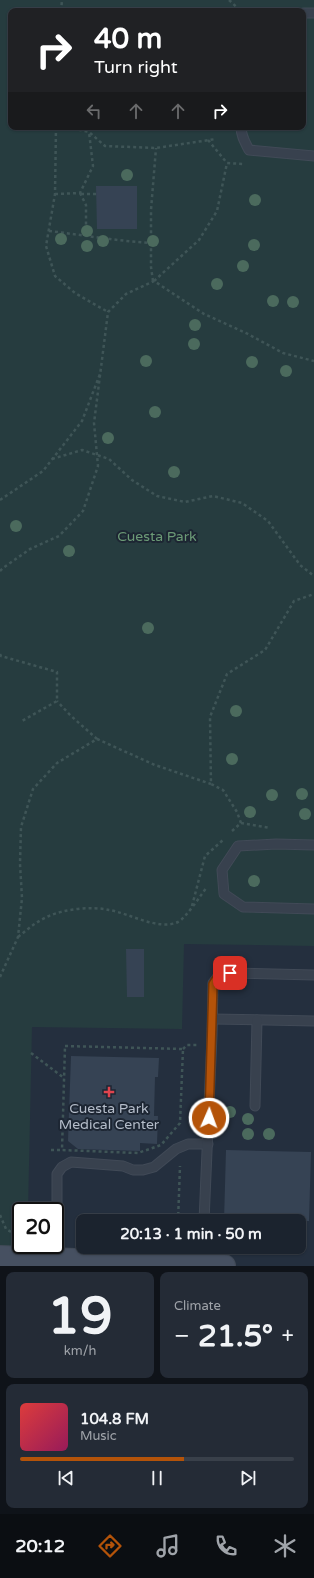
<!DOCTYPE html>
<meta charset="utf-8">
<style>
:root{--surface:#1b232e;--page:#242b36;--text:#f1f3f6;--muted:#a0a4aa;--line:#39404a;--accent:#b45309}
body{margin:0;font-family:"Varela Round",sans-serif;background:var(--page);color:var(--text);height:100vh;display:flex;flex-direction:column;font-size:15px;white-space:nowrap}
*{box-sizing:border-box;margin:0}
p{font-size:13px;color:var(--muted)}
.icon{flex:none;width:22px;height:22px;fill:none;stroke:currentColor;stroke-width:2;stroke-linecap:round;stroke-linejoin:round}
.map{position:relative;height:1266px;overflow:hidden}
.drawer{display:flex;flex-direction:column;gap:6px;padding:6px;background:#0f1319;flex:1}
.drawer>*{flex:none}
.top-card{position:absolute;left:8px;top:8px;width:298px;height:122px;border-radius:8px;box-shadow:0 1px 3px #0004,0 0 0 1px var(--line);background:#202124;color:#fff;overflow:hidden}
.speed{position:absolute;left:12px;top:1202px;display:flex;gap:8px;font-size:20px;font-weight:700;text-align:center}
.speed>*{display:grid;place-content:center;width:52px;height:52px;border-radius:50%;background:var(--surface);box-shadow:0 1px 3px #0004,0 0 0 1px var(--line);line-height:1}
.speed .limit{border:2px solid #111;border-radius:6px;background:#fff;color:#111}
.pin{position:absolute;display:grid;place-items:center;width:34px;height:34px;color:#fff;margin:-17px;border-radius:8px;box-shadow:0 2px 6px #0006}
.me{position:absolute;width:44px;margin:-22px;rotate:2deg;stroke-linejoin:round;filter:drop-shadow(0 0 3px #0008)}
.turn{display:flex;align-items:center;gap:14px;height:84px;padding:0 20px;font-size:18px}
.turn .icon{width:52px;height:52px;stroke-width:2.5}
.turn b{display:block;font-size:28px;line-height:34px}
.lanes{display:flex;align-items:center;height:38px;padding:0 20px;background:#0003;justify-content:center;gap:20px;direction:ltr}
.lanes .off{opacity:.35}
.big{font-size:30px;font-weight:700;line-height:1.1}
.drawer .widget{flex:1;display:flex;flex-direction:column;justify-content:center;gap:6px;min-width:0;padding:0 14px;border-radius:8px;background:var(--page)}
.drawer .dial{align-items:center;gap:0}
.dial b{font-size:52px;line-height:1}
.song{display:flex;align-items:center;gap:12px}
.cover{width:48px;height:48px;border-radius:6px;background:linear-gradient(135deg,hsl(0 70% 55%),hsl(330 70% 35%))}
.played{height:4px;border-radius:2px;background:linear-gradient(90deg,var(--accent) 60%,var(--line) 60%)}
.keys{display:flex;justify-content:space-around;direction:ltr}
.heat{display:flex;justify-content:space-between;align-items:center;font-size:22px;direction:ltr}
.drawer .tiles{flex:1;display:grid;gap:6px;grid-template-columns:1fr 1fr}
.widget:last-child{grid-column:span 2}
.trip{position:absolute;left:76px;top:1214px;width:230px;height:40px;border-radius:8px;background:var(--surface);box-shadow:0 1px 3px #0004,0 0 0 1px var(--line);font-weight:700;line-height:40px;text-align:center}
.menu{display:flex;height:64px;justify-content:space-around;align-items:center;background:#0b0e12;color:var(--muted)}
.menu .icon{width:28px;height:28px}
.menu .active{color:var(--accent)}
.menu b{font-size:18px;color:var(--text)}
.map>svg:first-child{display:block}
</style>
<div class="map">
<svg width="314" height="1266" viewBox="0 0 314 1266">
<rect width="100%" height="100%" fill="#242f3e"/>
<path fill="#263c3f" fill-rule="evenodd" d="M0,0H314V946L184,944L182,1029L32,1027L28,1211H21V1245H27V1247L0,1246ZM11,11H303V127H11Z"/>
<g fill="#364354">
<polygon points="96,186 137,186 137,229 97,229"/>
<polygon points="126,949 144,949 144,997 127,997"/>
<polygon points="71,1056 159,1058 158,1077 155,1077 154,1116 158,1116 157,1144 140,1143 140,1151 78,1149 68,1141"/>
<polygon points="226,1150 311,1152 309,1221 224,1221"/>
</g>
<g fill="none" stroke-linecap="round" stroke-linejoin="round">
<defs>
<g id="service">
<polyline points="303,13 314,13"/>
<path d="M241,127C241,136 245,142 249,150L314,156"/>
<polyline points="314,845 276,844 238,846 222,870 224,894 243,907 314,909"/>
<polyline points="213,1019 314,1021"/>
<polyline points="255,1106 257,1020"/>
<polyline points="57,1210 57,1174 62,1167 71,1162 123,1166 133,1170 143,1170 154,1167 176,1149 188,1144 208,1144"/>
<polyline points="204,1221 212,1035 213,983 219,975 230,973 314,975"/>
<polyline points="202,1266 203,1247"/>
</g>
<polyline id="secondary" points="0,1257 224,1266"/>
</defs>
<use href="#service" stroke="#414a57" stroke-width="11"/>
<use href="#secondary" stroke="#414a57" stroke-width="24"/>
<g stroke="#3f5557" stroke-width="2.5" stroke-dasharray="3 3" stroke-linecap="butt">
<polyline points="229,0 241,11"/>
<polyline points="61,11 62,0"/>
<polyline points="56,127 55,194 46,246 55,276 75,293 108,312"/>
<polyline points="67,127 89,132 105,146 156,148 216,139"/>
<polyline points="208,140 227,163 243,164"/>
<polyline points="80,193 86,205 86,235"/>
<polyline points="55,194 80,193 93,166 89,132"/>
<polyline points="81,194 97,194"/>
<path d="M49,231C83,235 117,241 151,243"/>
<polyline points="153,281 151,267 151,210 156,148"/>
<polyline points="154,281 199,240 217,211 227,163"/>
<polyline points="52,459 82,450 109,459 132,480 157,496 185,502 213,496 242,503 268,521 300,565 314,576"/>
<polyline points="0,500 43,471 82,421 100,374"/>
<polyline points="0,571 3,568 30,549 59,536 83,511 98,466 94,423 108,312 126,294 154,281 204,314 246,333 283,353 314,361"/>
<polyline points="0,654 1,656 57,672 57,701 22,721"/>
<polyline points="97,739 155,765 211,784"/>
<polyline points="241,823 270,828"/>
<polyline points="232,831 241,823 237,812 223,790 211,784 210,717 227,674 265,650 294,601 314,594"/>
<polyline points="192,906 205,856 223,840"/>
<path d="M18,937C28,929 37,921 49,916C64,909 93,906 109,910C129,913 158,931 178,922C186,918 200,896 207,887"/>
<polyline points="0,977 18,937 22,898 20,864 21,827 33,789 57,763 97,739 70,715 57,701"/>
<polygon points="65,1046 183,1049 180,1123 161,1145 138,1153 62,1150"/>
<polyline points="183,1049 187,1045 197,1045"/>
<polyline points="31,1053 64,1078"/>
<polyline points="51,1150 61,1150"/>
<polyline points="0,1215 6,1229 18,1236"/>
<polyline points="178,1221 180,1166"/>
</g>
<use href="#service" stroke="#38414e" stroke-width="9"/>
<use href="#secondary" stroke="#465061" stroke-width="22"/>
</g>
<g fill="#4b6a5d">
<circle cx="127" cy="175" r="6"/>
<circle cx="255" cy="200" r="6"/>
<circle cx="87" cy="231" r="6"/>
<circle cx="61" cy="239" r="6"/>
<circle cx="103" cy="241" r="6"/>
<circle cx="153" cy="241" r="6"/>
<circle cx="254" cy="245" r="6"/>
<circle cx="87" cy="246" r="6"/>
<circle cx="243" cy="266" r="6"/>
<circle cx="217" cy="284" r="6"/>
<circle cx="273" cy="301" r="6"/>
<circle cx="293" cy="302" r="6"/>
<circle cx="195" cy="325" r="6"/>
<circle cx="194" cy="344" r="6"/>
<circle cx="146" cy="361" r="6"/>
<circle cx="252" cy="362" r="6"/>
<circle cx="286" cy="371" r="6"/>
<circle cx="155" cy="412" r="6"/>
<circle cx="108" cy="438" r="6"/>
<circle cx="174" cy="472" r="6"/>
<circle cx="16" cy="526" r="6"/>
<circle cx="69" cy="551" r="6"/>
<circle cx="148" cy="628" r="6"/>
<circle cx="236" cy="711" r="6"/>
<circle cx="232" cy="759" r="6"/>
<circle cx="302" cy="794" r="6"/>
<circle cx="272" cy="795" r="6"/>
<circle cx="250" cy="812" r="6"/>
<circle cx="305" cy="814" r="6"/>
<circle cx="254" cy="881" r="6"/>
<circle cx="230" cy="1112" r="6"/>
<circle cx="248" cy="1119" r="6"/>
<circle cx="248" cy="1134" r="6"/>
<circle cx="269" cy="1134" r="6"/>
</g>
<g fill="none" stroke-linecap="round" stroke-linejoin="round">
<defs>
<polyline id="route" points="209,1118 213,984 219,975 230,973"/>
</defs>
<use href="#route" stroke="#753606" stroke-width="10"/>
<use href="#route" stroke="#b45309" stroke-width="7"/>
</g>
<path fill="#e0444e" stroke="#1d2633" stroke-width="1.5" d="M107 1086h4v4h4v4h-4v4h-4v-4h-4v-4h4z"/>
<g text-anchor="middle" stroke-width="4" stroke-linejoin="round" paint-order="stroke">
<g font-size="14" fill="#6b9a76" stroke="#1d2633">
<text x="157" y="541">Cuesta Park</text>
</g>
<g font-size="14" fill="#b4bcc9" stroke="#1d2633">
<text x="109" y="1113">Cuesta Park<tspan x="109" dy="16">Medical Center</tspan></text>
</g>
</g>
</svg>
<div class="speed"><div class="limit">20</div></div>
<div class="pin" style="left:230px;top:973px;background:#d93025"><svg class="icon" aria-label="arrive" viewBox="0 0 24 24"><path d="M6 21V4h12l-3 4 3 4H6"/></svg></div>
<svg class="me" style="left:209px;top:1118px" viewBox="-20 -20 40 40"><circle r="17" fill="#b45309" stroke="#fff" stroke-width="3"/><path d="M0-11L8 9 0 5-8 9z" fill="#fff"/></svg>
<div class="trip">20:13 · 1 min · 50 m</div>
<div class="top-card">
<div class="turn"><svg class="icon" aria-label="right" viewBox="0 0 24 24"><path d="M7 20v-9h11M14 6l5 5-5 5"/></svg><div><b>40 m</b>Turn right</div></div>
<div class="lanes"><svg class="icon off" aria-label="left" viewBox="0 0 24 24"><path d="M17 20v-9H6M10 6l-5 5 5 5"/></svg><svg class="icon off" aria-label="ahead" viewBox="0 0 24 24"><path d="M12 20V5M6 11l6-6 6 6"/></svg><svg class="icon off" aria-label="ahead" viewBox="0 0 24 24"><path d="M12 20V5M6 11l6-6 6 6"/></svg><svg class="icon" aria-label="right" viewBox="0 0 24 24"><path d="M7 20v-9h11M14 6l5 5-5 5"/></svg></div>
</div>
</div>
<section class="drawer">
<div class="tiles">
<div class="widget dial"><b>19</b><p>km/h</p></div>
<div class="widget"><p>Climate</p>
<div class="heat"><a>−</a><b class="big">21.5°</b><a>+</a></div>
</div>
<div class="widget">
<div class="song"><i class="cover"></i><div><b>104.8 FM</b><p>Music</p></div></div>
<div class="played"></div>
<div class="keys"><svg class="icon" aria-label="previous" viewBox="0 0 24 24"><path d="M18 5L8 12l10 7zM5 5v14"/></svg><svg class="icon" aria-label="pause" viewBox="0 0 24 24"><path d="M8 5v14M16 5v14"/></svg><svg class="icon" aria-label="next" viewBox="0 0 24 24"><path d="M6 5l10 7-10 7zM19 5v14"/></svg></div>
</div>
</div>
</section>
<nav class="menu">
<b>20:12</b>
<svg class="icon active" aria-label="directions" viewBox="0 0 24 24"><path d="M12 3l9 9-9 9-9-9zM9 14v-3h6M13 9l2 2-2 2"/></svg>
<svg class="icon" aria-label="music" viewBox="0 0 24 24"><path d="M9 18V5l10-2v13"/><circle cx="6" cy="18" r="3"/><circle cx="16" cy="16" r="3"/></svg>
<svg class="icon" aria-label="phone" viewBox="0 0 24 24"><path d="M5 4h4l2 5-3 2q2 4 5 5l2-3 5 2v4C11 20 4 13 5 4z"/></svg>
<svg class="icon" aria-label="climate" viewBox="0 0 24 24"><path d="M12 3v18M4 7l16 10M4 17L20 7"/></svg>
</nav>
